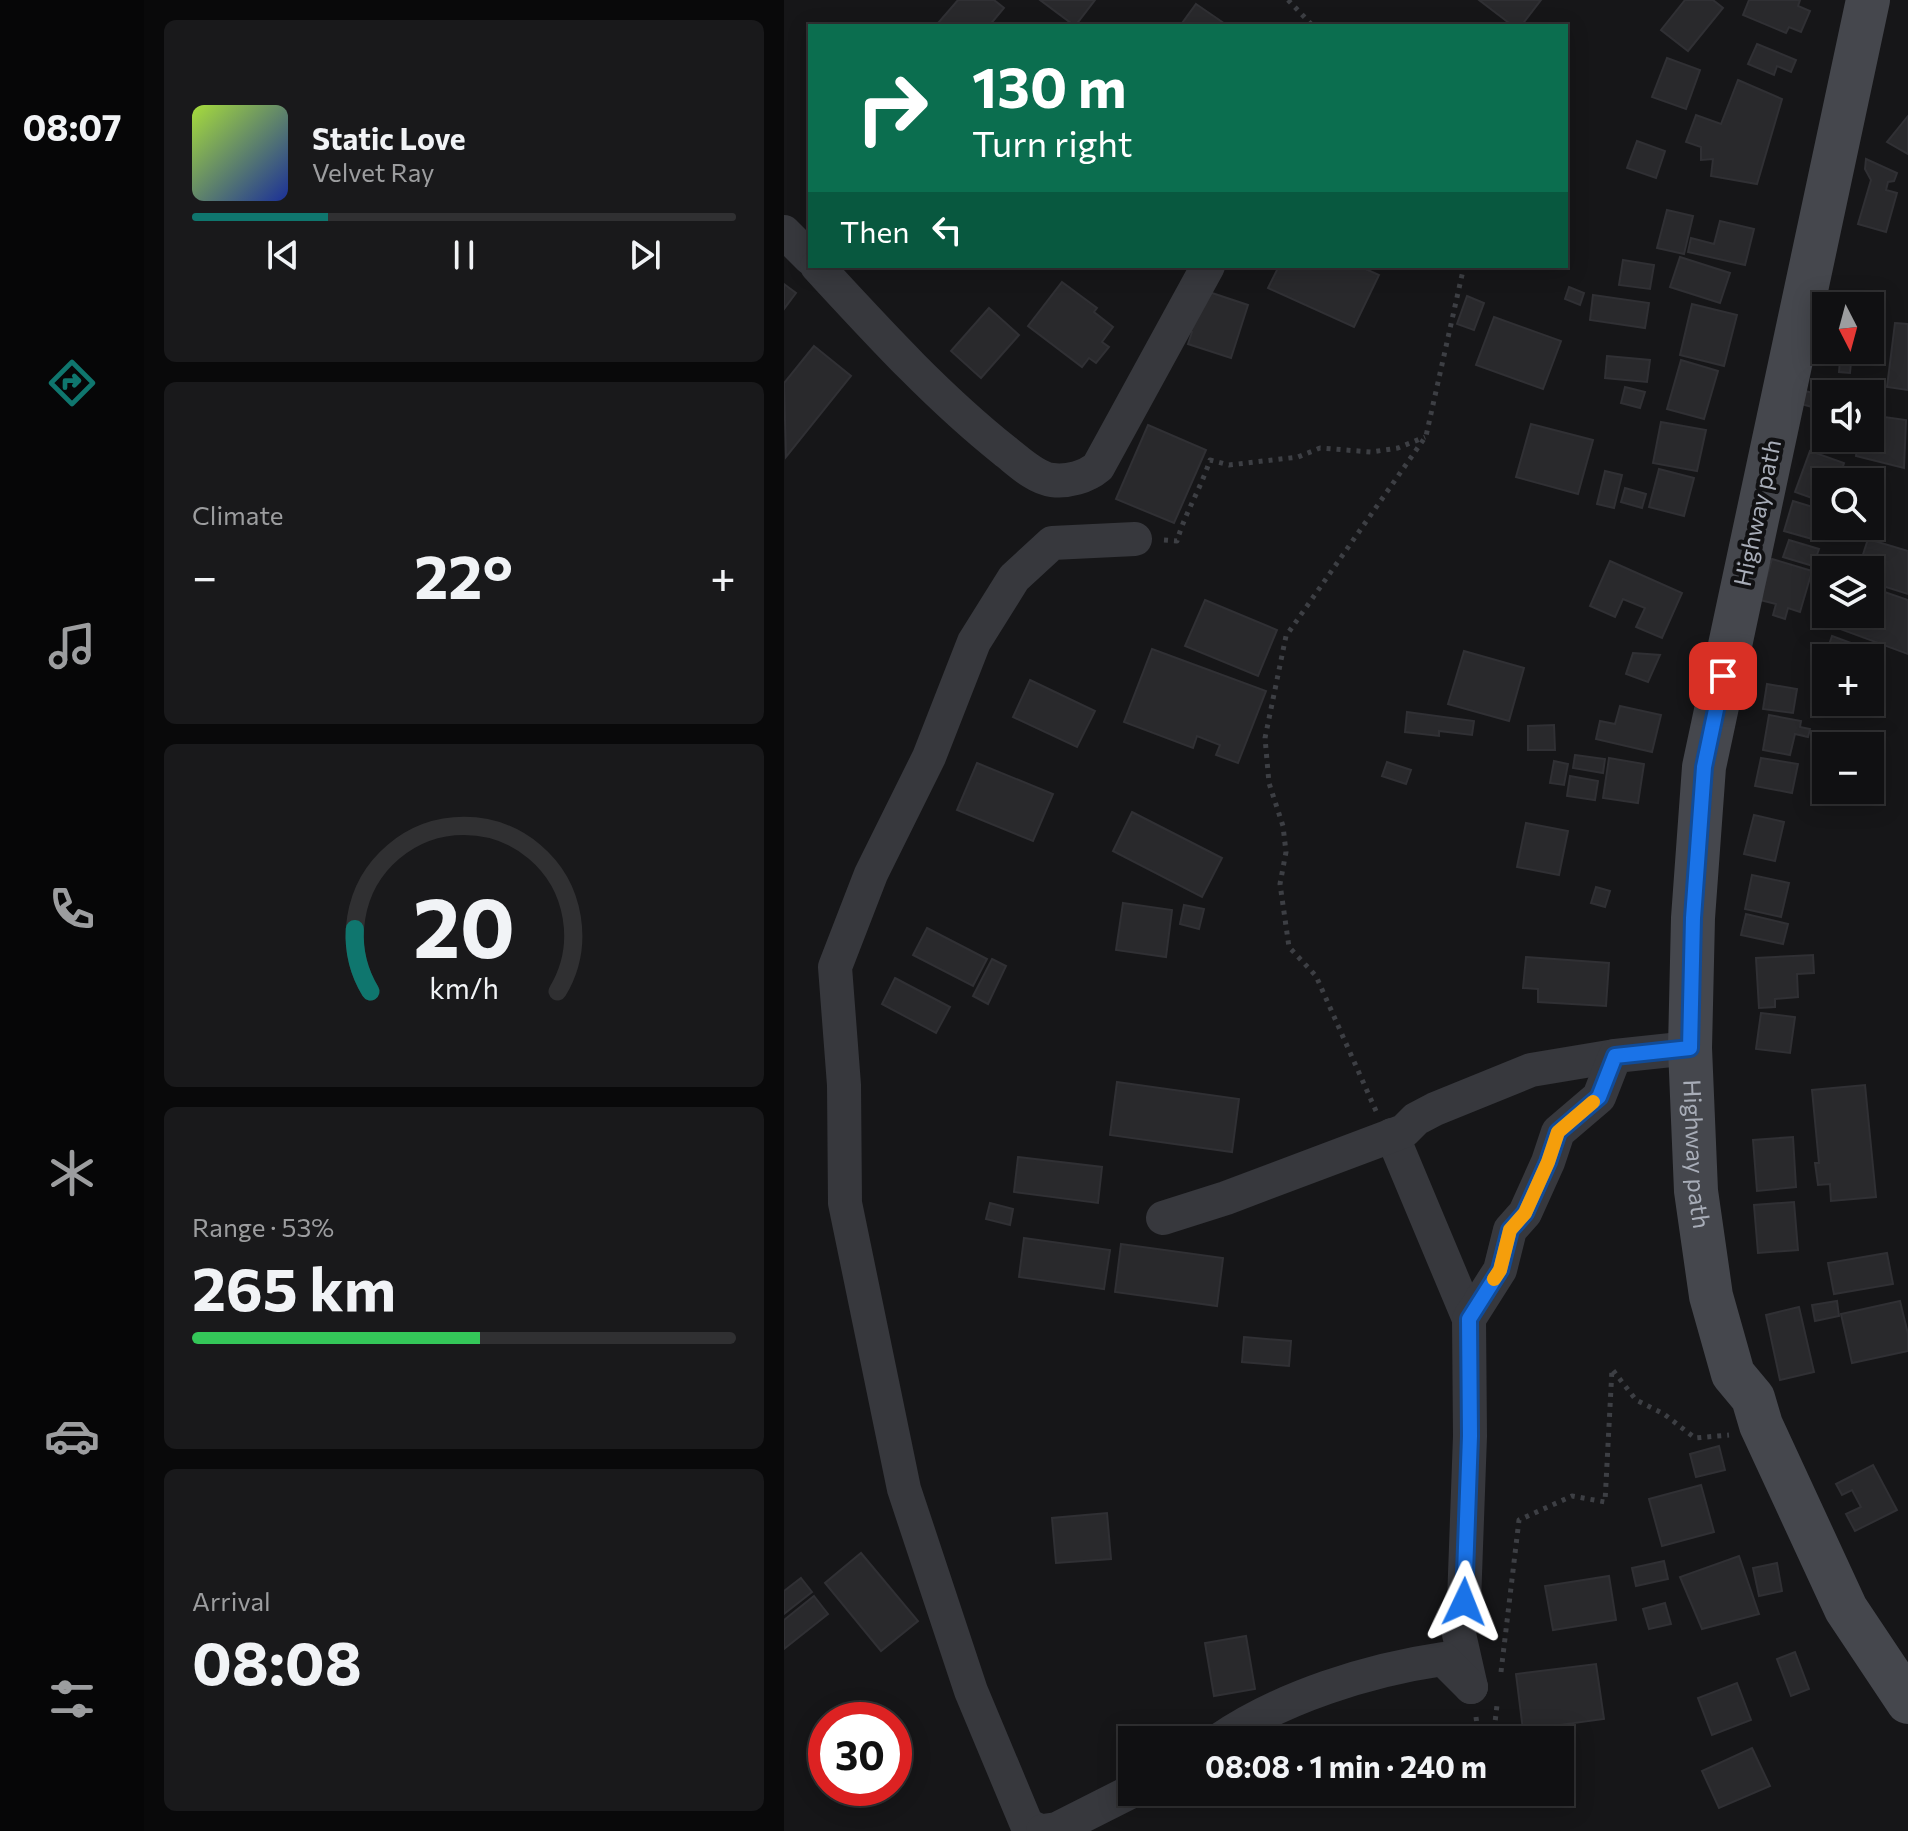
<!DOCTYPE html>
<meta charset="utf-8">
<style>
:root{--surface:#101012;--page:#19191b;--text:#f1f3f6;--muted:#9c9d9f;--line:#303032;--accent:#0f766e}
body{margin:0;font-family:Commissioner,sans-serif;background:var(--page);color:var(--text);height:100vh;display:flex;flex-direction:column;font-size:30px;white-space:nowrap}
*{box-sizing:border-box;margin:0}
p{font-size:26px;color:var(--muted)}
.icon{flex:none;width:44px;height:44px;fill:none;stroke:currentColor;stroke-width:2;stroke-linecap:round;stroke-linejoin:round}
.map{position:relative;flex:1;overflow:hidden}
.sheet{display:flex;flex-direction:column;gap:20px;padding:20px;background:#09090a;width:640px}
.sheet>*{flex:none}
.hud{position:absolute;left:24px;top:24px;width:760px;height:244px;border-radius:0px;box-shadow:0 4px 20px #0003,0 0 0 2px var(--line);background:#0b6e4f;color:#fff;overflow:hidden}
.needle{width:52px;rotate:174deg}
.buttons{position:absolute;left:1028px;top:292px;display:grid;gap:16px}
.buttons a{display:grid;place-items:center;width:72px;height:72px;border-radius:0px;background:var(--surface);box-shadow:0 4px 20px #0003,0 0 0 2px var(--line);font-size:40px}
.speed{position:absolute;left:24px;top:1702px;display:flex;gap:16px;font-size:40px;font-weight:700;text-align:center}
.speed>*{display:grid;place-content:center;width:104px;height:104px;border-radius:50%;background:var(--surface);box-shadow:0 4px 20px #0003,0 0 0 2px var(--line);line-height:1}
.speed .limit{border:12px solid #d22;background:#fff;color:#111}
.pin{position:absolute;display:grid;place-items:center;width:68px;height:68px;color:#fff;margin:-34px;border-radius:16px;box-shadow:0 4px 12px #0006}
.me{position:absolute;width:88px;margin:-44px;rotate:2deg;stroke-linejoin:round;filter:drop-shadow(0 0 6px #0008)}
.turn{display:flex;align-items:center;gap:28px;height:168px;padding:0 32px;font-size:36px}
.turn .icon{width:104px;height:104px;stroke-width:2.5}
.turn b{display:block;font-size:56px;line-height:68px}
.then{display:flex;align-items:center;height:76px;padding:0 32px;background:#0003;gap:16px;font-size:30px}
.big{font-size:60px;font-weight:700;line-height:1.1}
.sheet .widget{flex:1;display:flex;flex-direction:column;justify-content:center;gap:12px;min-width:0;padding:0 28px;border-radius:12px;background:var(--page)}
.sheet .dial{align-items:center;gap:0}
.dial svg{height:208px;overflow:visible;fill:none;stroke:var(--line);stroke-width:7;stroke-linecap:round;text-anchor:middle}
.dial text{fill:var(--text);stroke:none}
.song{display:flex;align-items:center;gap:24px}
.cover{width:96px;height:96px;border-radius:12px;background:linear-gradient(135deg,hsl(80 70% 55%),hsl(230 70% 35%))}
.played{height:8px;border-radius:4px;background:linear-gradient(90deg,var(--accent) 25%,var(--line) 25%)}
.keys{display:flex;justify-content:space-around;direction:ltr}
.heat{display:flex;justify-content:space-between;align-items:center;font-size:44px;direction:ltr}
.charge{height:12px;border-radius:6px;background:linear-gradient(90deg,#34c759 53%,var(--line) 0)}
.trip{position:absolute;left:334px;top:1726px;width:456px;height:80px;border-radius:0px;background:var(--surface);box-shadow:0 4px 20px #0003,0 0 0 2px var(--line);font-weight:700;line-height:80px;text-align:center}
main{display:flex;flex:1;min-height:0}
.tabs{display:flex;flex-direction:column;width:144px;justify-content:space-around;align-items:center;background:#060607;color:var(--muted)}
.tabs .icon{width:56px;height:56px}
.tabs .on{color:var(--accent)}
.tabs b{font-size:36px;color:var(--text)}
.map>svg:first-child{display:block}
</style>
<main>
<nav class="tabs">
<b>08:07</b>
<svg class="icon on" aria-label="directions" viewBox="0 0 24 24"><path d="M12 3l9 9-9 9-9-9zM9 14v-3h6M13 9l2 2-2 2"/></svg>
<svg class="icon" aria-label="music" viewBox="0 0 24 24"><path d="M9 18V5l10-2v13"/><circle cx="6" cy="18" r="3"/><circle cx="16" cy="16" r="3"/></svg>
<svg class="icon" aria-label="phone" viewBox="0 0 24 24"><path d="M5 4h4l2 5-3 2q2 4 5 5l2-3 5 2v4C11 20 4 13 5 4z"/></svg>
<svg class="icon" aria-label="climate" viewBox="0 0 24 24"><path d="M12 3v18M4 7l16 10M4 17L20 7"/></svg>
<svg class="icon" aria-label="car" viewBox="0 0 24 24"><path d="M5 17H2v-5l4-1 3-4h7l3 4 3 1v5h-3M9 17h6M6 11h13"/><circle cx="7" cy="17" r="2"/><circle cx="17" cy="17" r="2"/></svg>
<svg class="icon" aria-label="filters" viewBox="0 0 24 24"><path d="M4 7h16M4 17h16"/><circle cx="9" cy="7" r="2"/><circle cx="15" cy="17" r="2"/></svg>
</nav>
<section class="sheet">
<div class="widget">
<div class="song"><i class="cover"></i><div><b>Static Love</b><p>Velvet Ray</p></div></div>
<div class="played"></div>
<div class="keys"><svg class="icon" aria-label="previous" viewBox="0 0 24 24"><path d="M18 5L8 12l10 7zM5 5v14"/></svg><svg class="icon" aria-label="pause" viewBox="0 0 24 24"><path d="M8 5v14M16 5v14"/></svg><svg class="icon" aria-label="next" viewBox="0 0 24 24"><path d="M6 5l10 7-10 7zM19 5v14"/></svg></div>
</div>
<div class="widget"><p>Climate</p>
<div class="heat"><a>−</a><b class="big">22°</b><a>+</a></div>
</div>
<div class="widget dial"><svg viewBox="0 0 100 80">
<path d="M14 69A42 42 0 1 1 86 69"/>
<path d="M14 69A42 42 0 0 1 8 45" stroke="#0f766e"/>
<text x="50" y="56" font-size="32" font-weight="700">20</text>
<text x="50" y="72" font-size="11">km/h</text>
</svg></div>
<div class="widget"><p>Range · 53%</p><b class="big">265 km</b><div class="charge"></div></div>
<div class="widget"><p>Arrival</p><b class="big">08:08</b></div>
</section>
<div class="map">
<svg width="1124" height="1831" viewBox="0 0 1124 1831">
<rect width="100%" height="100%" fill="#161618"/>
<g fill="#29292c" stroke="#303034" stroke-width="2">
<polygon points="174,0 210,0 220,8 205,26 158,26 154,23"/>
<polygon points="256,0 311,0 291,26"/>
<polygon points="695,0 757,0 737,26 729,26"/>
<polygon points="901,0 929,0 939,8 904,51 877,30"/>
<polygon points="965,0 1016,0 1014,6 1026,11 1017,32 1005,27 1002,33 959,15"/>
<polygon points="412,4 444,26 396,26"/>
<polygon points="973,44 1012,60 1007,72 993,66 990,75 964,64"/>
<polygon points="883,58 916,70 902,109 868,97"/>
<polygon points="954,80 998,99 973,184 927,176 929,159 917,160 917,147 902,142 912,115 937,124"/>
<polygon points="1124,116 1124,154 1103,142"/>
<polygon points="853,141 881,151 872,178 843,168"/>
<polygon points="1082,159 1113,173 1110,181 1104,182 1102,190 1113,193 1102,232 1074,224 1087,180 1081,169"/>
<polygon points="883,210 909,216 900,254 873,248"/>
<polygon points="936,221 970,229 961,265 904,252 907,238 930,244"/>
<polygon points="896,257 946,273 936,303 886,287"/>
<polygon points="839,260 870,265 866,289 835,285"/>
<polygon points="495,266 575,266 595,275 570,327 484,288"/>
<polygon points="278,282 313,308 310,312 329,327 318,342 325,347 312,363 305,358 298,367 244,326"/>
<polygon points="0,284 12,293 0,309"/>
<polygon points="785,287 800,293 796,305 781,299"/>
<polygon points="422,291 464,305 447,358 404,344 408,332 402,330"/>
<polygon points="809,295 865,303 861,328 806,320"/>
<polygon points="683,296 700,303 690,330 673,324"/>
<polygon points="908,304 953,315 940,366 896,355"/>
<polygon points="205,308 235,335 197,378 167,351"/>
<polygon points="710,317 777,341 759,389 692,365"/>
<polygon points="1111,323 1124,324 1124,390 1103,387"/>
<polygon points="30,346 67,376 2,457 0,383"/>
<polygon points="823,356 866,360 863,382 821,378"/>
<polygon points="897,360 934,371 920,419 883,409"/>
<polygon points="1056,361 1067,362 1066,373 1055,372"/>
<polygon points="841,387 861,392 856,408 837,403"/>
<polygon points="1018,390 1032,394 1028,407 1017,404"/>
<polygon points="1086,415 1122,420 1120,468 1072,456 1074,438 1086,438"/>
<polygon points="877,422 922,430 913,471 869,463"/>
<polygon points="747,424 809,440 794,494 732,477"/>
<polygon points="364,425 422,450 390,523 332,499"/>
<polygon points="1026,451 1060,463 1054,482 1042,482 1042,503 1011,492"/>
<polygon points="875,469 910,478 900,516 865,507"/>
<polygon points="821,471 838,475 830,508 813,504"/>
<polygon points="841,488 862,494 858,508 837,502"/>
<polygon points="1009,501 1042,511 1035,541 1000,531"/>
<polygon points="1084,539 1124,551 1124,594 1086,582 1086,570 1074,570"/>
<polygon points="1005,540 1035,549 1029,566 999,557"/>
<polygon points="988,559 1028,571 1016,612 1004,608 1001,619 989,615 992,604 976,600"/>
<polygon points="826,561 898,593 878,638 852,627 861,608 839,599 831,617 806,606"/>
<polygon points="1086,587 1124,600 1124,654 1048,626 1052,614 1086,614"/>
<polygon points="421,600 493,630 474,676 401,646"/>
<polygon points="1048,636 1078,647 1074,658 1040,659"/>
<polygon points="368,649 482,691 454,763 432,755 436,745 413,736 409,748 340,722"/>
<polygon points="680,651 740,668 725,721 664,704"/>
<polygon points="849,653 876,655 864,682 842,674"/>
<polygon points="246,680 311,711 293,747 229,717"/>
<polygon points="983,684 1013,689 1009,713 979,709"/>
<polygon points="836,706 877,715 868,752 812,739 816,721 831,724"/>
<polygon points="623,712 690,721 688,735 655,731 655,736 621,732"/>
<polygon points="985,715 1017,721 1016,727 1026,729 1024,737 1011,734 1006,755 979,750"/>
<polygon points="770,725 771,750 744,750 744,726"/>
<polygon points="791,755 821,759 819,773 789,768"/>
<polygon points="825,758 860,764 854,803 819,798"/>
<polygon points="977,758 1014,764 1008,793 971,786"/>
<polygon points="770,761 784,764 780,785 766,783"/>
<polygon points="603,762 627,770 622,784 598,776"/>
<polygon points="193,763 269,794 249,841 173,810"/>
<polygon points="786,776 814,781 811,800 783,796"/>
<polygon points="348,812 438,858 418,897 329,851"/>
<polygon points="970,815 1000,822 991,861 960,854"/>
<polygon points="742,823 784,831 775,875 733,867"/>
<polygon points="968,875 1005,883 997,917 961,909"/>
<polygon points="812,887 826,891 821,907 807,903"/>
<polygon points="339,903 388,910 382,957 332,950"/>
<polygon points="400,905 420,909 415,929 396,924"/>
<polygon points="962,914 1004,924 999,944 957,935"/>
<polygon points="143,928 203,959 189,986 129,955"/>
<polygon points="1029,955 1030,973 1013,974 1014,997 991,999 991,1007 975,1008 972,958"/>
<polygon points="742,957 825,963 822,1006 754,1002 754,989 739,988"/>
<polygon points="208,959 222,966 204,1004 189,996"/>
<polygon points="111,978 166,1007 152,1033 98,1004"/>
<polygon points="977,1013 1011,1017 1006,1053 972,1049"/>
<polygon points="333,1082 455,1099 448,1152 326,1135"/>
<polygon points="1081,1085 1092,1197 1047,1201 1046,1184 1034,1185 1031,1163 1035,1163 1028,1090"/>
<polygon points="1009,1137 1012,1187 973,1191 969,1140"/>
<polygon points="234,1157 318,1167 314,1203 230,1192"/>
<polygon points="1010,1202 1014,1250 974,1253 970,1205"/>
<polygon points="206,1203 229,1209 226,1225 202,1219"/>
<polygon points="240,1238 326,1250 320,1289 235,1277"/>
<polygon points="337,1244 439,1258 433,1306 331,1292"/>
<polygon points="1103,1253 1109,1284 1050,1294 1044,1263"/>
<polygon points="1053,1301 1055,1316 1031,1321 1028,1305"/>
<polygon points="1116,1301 1124,1334 1124,1351 1068,1363 1057,1314"/>
<polygon points="1015,1307 1030,1372 996,1380 982,1315"/>
<polygon points="460,1337 507,1341 505,1366 458,1362"/>
<polygon points="935,1446 941,1470 912,1477 906,1454"/>
<polygon points="1089,1465 1113,1510 1071,1531 1062,1514 1077,1507 1068,1490 1058,1495 1052,1484"/>
<polygon points="917,1485 930,1532 878,1546 865,1499"/>
<polygon points="323,1513 327,1559 272,1563 268,1518"/>
<polygon points="77,1553 134,1621 97,1651 41,1583"/>
<polygon points="955,1556 975,1614 918,1629 896,1577"/>
<polygon points="880,1561 884,1579 852,1586 848,1568"/>
<polygon points="993,1563 998,1591 975,1596 969,1568"/>
<polygon points="825,1576 832,1620 769,1630 761,1586"/>
<polygon points="17,1578 28,1592 0,1614 0,1591"/>
<polygon points="30,1596 44,1614 0,1649 0,1620"/>
<polygon points="881,1603 887,1624 865,1629 859,1609"/>
<polygon points="462,1636 471,1689 430,1696 421,1643"/>
<polygon points="1011,1652 1025,1689 1007,1696 993,1659"/>
<polygon points="812,1664 820,1719 739,1730 732,1674"/>
<polygon points="953,1683 967,1720 928,1735 914,1698"/>
<polygon points="968,1748 986,1786 935,1808 918,1771"/>
</g>
<g fill="none" stroke-linecap="round" stroke-linejoin="round">
<g stroke="#3d3f44" stroke-width="5" stroke-dasharray="4 6" stroke-linecap="butt">
<polyline points="504,0 529,26"/>
<path d="M380,540L393,541C401,513 417,488 426,460L445,465L514,457L536,448L587,452L614,448L641,437"/>
<polyline points="592,1111 532,976 505,947 496,884 502,852 499,826 485,783 481,738 502,636 642,436 680,266"/>
<polyline points="717,1672 735,1520 788,1496 821,1502 828,1369 852,1400 880,1414 911,1438 945,1435"/>
<polyline points="692,1717 695,1740"/>
<polyline points="709,1740 713,1705"/>
</g>
<g stroke="#37383d" stroke-width="34">
<polyline points="0,232 26,258"/>
<path d="M33,266C93,331 152,396 221,451C234,461 251,478 268,480C284,482 302,477 314,467L424,266"/>
<polyline points="608,1135 685,1319"/>
<polyline points="379,1218 442,1198 620,1131 632,1119 651,1109 747,1070 831,1056"/>
<polyline points="687,1687 675,1634 680,1602 686,1436 685,1319 716,1270 726,1230 741,1213 764,1162 774,1132 815,1097 831,1056 906,1048"/>
<path d="M435,1740C498,1697 584,1670 659,1659L687,1687"/>
<polyline points="256,1831 243,1825 187,1691 120,1489 61,1203 60,1085 51,967 87,874 145,757 190,642 230,578 268,543 351,539"/>
<polyline points="259,1831 273,1829 348,1791"/>
</g>
<path stroke="#45474d" stroke-width="44" id="s1" d="M1084,0L920,767L909,918L906,1048L912,1191L927,1296L949,1374L969,1398L977,1425L1062,1609L1124,1702"/>
</g>
<g fill="none" stroke-linecap="round" stroke-linejoin="round">
<defs>
<polyline id="route" points="680,1602 686,1436 685,1319 716,1270 726,1230 741,1213 764,1162 774,1132 815,1097 831,1056 906,1048 909,918 920,767 939,676"/>
</defs>
<use href="#route" stroke="#114b97" stroke-width="20"/>
<use href="#route" stroke="#1a73e8" stroke-width="14"/>
<polyline stroke="#f59e0b" stroke-width="14" points="710,1279 716,1270 726,1230 741,1213 764,1162 774,1132 809,1102"/>
</g>
<g text-anchor="middle" stroke-width="8" stroke-linejoin="round" paint-order="stroke">
<g font-size="24" fill="#a8adb8" stroke="#111113">
<text transform="translate(974 513) rotate(-78)" y="8">Highway path</text>
<text dy="8" stroke="none"><textPath href="#s1" startOffset="1172">Highway path</textPath></text>
</g>
</g>
</svg>
<div class="buttons">
<a><svg class="needle" viewBox="-14 -14 28 28"><path d="M0-13l5 13h-10z" fill="#e53935"/><path d="M0 13l5-13h-10z" fill="#9c9d9f"/></svg></a>
<a><svg class="icon" aria-label="sound" viewBox="0 0 24 24"><path d="M4 9h4l5-4v14l-5-4H4zM17 9q2 3 0 6"/></svg></a>
<a><svg class="icon" aria-label="search" viewBox="0 0 24 24"><circle cx="10" cy="10" r="6"/><path d="M15 15l6 6"/></svg></a>
<a><svg class="icon" aria-label="layers" viewBox="0 0 24 24"><path d="M12 4l9 5-9 5-9-5zM3 14l9 5 9-5"/></svg></a>
<a>+</a>
<a>−</a>
</div>
<div class="speed"><div class="limit">30</div></div>
<div class="pin" style="left:939px;top:676px;background:#d93025"><svg class="icon" aria-label="arrive" viewBox="0 0 24 24"><path d="M6 21V4h12l-3 4 3 4H6"/></svg></div>
<svg class="me" style="left:680px;top:1602px" viewBox="-20 -20 40 40"><path d="M0-17L14 15 0 8-14 15z" fill="#1a73e8" stroke="#fff" stroke-width="4"/></svg>
<div class="trip">08:08 · 1 min · 240 m</div>
<div class="hud">
<div class="turn"><svg class="icon" aria-label="right" viewBox="0 0 24 24"><path d="M7 20v-9h11M14 6l5 5-5 5"/></svg><div><b>130 m</b>Turn right</div></div>
<div class="then">Then<svg class="icon" aria-label="left" viewBox="0 0 24 24"><path d="M17 20v-9H6M10 6l-5 5 5 5"/></svg></div>
</div>
</div>
</main>
